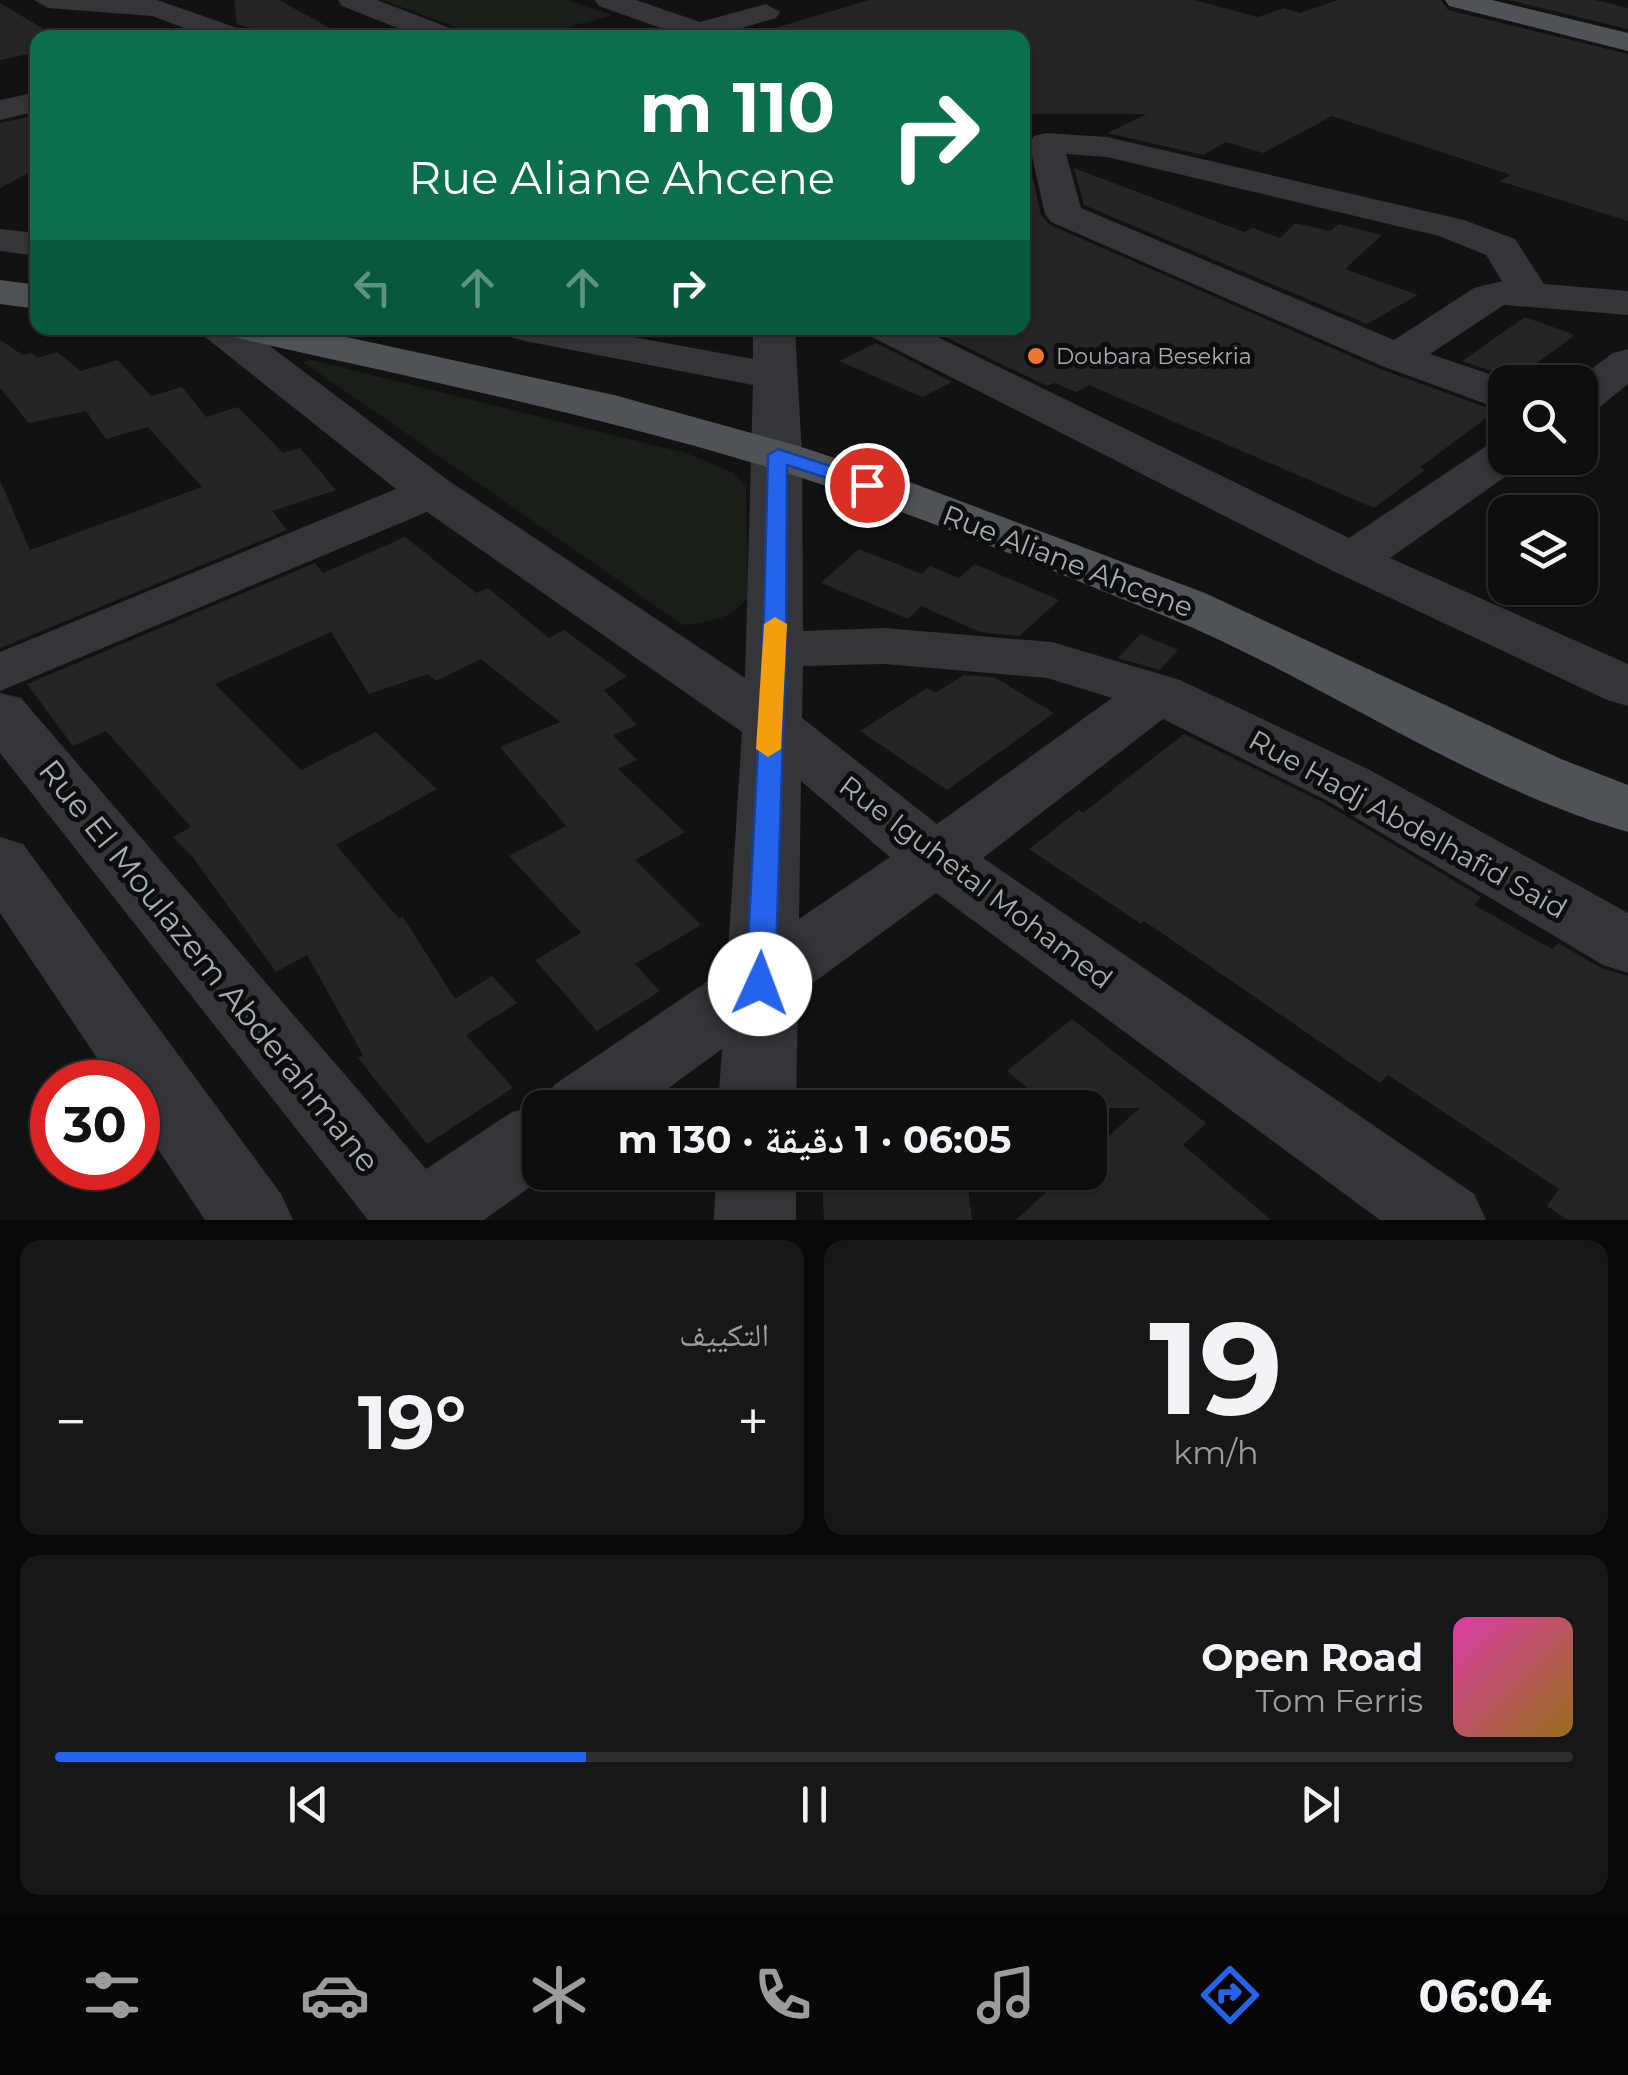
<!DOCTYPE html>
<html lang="ar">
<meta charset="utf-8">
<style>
:root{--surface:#0e0e0e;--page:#171717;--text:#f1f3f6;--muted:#9b9c9e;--line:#2e2e2e;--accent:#2563eb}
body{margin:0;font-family:Montserrat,"Noto Naskh Arabic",sans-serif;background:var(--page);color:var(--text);direction:rtl;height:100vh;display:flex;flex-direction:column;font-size:38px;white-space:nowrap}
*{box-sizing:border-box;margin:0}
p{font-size:32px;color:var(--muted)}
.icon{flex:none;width:55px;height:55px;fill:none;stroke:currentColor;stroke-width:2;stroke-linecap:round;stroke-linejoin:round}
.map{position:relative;height:1220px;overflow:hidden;direction:ltr}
.side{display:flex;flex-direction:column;gap:20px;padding:20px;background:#080808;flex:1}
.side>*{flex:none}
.top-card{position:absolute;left:30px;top:30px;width:1000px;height:305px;border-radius:20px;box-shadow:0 2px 8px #0004,0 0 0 2px var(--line);direction:rtl;background:#0b6e4f;color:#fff;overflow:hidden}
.buttons{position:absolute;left:1488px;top:365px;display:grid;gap:20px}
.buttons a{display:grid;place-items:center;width:110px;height:110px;border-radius:20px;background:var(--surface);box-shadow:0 2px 8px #0004,0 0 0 2px var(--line);font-size:50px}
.speed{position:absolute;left:30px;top:1060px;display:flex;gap:20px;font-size:50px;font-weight:700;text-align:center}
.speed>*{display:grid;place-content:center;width:130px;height:130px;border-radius:50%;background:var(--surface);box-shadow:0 2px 8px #0004,0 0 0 2px var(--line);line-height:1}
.speed .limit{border:15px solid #d22;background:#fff;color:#111}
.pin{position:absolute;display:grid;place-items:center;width:85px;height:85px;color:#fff;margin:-42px;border:5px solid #fff;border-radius:50%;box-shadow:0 2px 10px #0007}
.me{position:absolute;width:110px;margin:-55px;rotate:2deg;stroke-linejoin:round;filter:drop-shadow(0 0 8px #0008)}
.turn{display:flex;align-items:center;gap:35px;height:210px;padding:0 30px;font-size:45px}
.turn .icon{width:130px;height:130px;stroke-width:2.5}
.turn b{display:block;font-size:70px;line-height:85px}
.lanes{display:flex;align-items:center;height:95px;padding:0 30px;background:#0003;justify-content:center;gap:50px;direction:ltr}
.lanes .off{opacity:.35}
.big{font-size:75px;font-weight:700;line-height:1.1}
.side .card{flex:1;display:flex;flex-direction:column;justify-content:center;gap:15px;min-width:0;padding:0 35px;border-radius:20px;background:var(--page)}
.side .dial{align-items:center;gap:0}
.dial b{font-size:130px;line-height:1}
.song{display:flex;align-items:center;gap:30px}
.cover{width:120px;height:120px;border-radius:15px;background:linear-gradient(135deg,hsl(320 70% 55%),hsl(40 70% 35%))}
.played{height:10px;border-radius:5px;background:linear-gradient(90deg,var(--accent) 35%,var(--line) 35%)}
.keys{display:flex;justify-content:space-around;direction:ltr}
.heat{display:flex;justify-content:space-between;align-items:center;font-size:55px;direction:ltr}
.side .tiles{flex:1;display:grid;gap:20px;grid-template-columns:1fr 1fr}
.card:last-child{grid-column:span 2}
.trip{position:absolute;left:522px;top:1090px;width:585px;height:100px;border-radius:20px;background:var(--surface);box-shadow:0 2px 8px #0004,0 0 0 2px var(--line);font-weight:700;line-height:100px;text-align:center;direction:rtl}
.tabs{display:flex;height:160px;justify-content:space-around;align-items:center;background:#060606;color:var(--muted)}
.tabs .icon{width:70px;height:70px}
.tabs .selected{color:var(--accent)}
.tabs b{font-size:45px;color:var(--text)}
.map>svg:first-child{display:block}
</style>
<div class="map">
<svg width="1628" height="1220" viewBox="0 0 1628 1220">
<rect width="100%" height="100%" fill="#121213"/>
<g fill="#191e18">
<polygon points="382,0 567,0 613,15 532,37 483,37"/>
<path d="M312,360L686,453L732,472L746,487L748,596C732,620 709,622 683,625L303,362Z"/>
</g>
<g fill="#252527">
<polygon points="234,0 279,0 348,38 256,38 250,28 237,24"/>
<polygon points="869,0 1194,0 1258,17 1284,8 1300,13 1338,0 1441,0 1448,10 1628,54 1628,221 1499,181 1511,175 1332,116 1263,153 1226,142 1203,155 1107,133 1147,114 1022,114 1022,38 776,38 775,28"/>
<polygon points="1508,0 1595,0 1628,8 1628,29"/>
<polygon points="0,3 59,38 38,38 38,52 0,60"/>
<polygon points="38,115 38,168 0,188 0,123"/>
<polygon points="1074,168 1244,232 1253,228 1280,238 1295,223 1330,231 1338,224 1382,235 1345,269 1418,295 1367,324 1084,205"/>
<polygon points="1033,178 1041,215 1050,225 1380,369 1496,411 1420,467 1425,470 1374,508 1089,385 1076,392 1055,383 1047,386 927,328 1022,328 1022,182"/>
<polygon points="1525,317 1575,335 1515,379 1462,361"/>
<polygon points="0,340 23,355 31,353 38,358 57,352 81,371 118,360 151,396 182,387 206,417 238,407 283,453 300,448 336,490 272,511 287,530 0,648 0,480 30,550 202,487 148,427 106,439 86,411 29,423 0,388"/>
<polygon points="876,343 952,382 922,397 839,361"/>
<polygon points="405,537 476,593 488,588 549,638 564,630 627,676 604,690 637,725 613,735 637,760 618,769 685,832 635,860 701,925 635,964 660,991 597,1031 535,960 581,933 509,856 566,826 500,747 560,722 481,659 436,681 428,674 369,694 331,632 215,684 301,770 376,732 437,789 336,845 399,919 403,917 455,999 492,976 517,1003 466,1035 513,1088 427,1144 358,1058 363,1055 307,955 276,972 192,856 173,837 191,827 106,731 73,746 27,684 315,563 323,573"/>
<polygon points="859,549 922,574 930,566 959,578 975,564 1059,600 1019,636 980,632 921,606 908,619 821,583"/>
<polygon points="1141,634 1178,650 1160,670 1118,658"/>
<polygon points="964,675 994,677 1054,713 947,790 860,731 927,688 935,693"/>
<polygon points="1184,734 1324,803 1481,897 1474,905 1552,949 1558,943 1601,968 1628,976 1628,1220 1568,1220 1547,1206 1559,1189 1388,1075 1380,1083 1144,921 1141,924 1029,849 1079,810 1083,813"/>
<polygon points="1072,1019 1206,1123 1183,1145 1271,1220 1016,1220 1068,1172 1090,1172 1090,1153 1140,1108 1051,1108 1007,1071"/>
<polygon points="966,1172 972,1220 824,1220 822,1175"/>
</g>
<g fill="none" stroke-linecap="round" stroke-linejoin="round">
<g fill="#333538" fill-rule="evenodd">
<polygon points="34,0 157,0 249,32 253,38 211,38 152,16 48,8"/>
<polygon points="338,0 377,0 460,32 464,38 423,38 342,6"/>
<polygon points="595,0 636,0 700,22 766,4 780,12 776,18 708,38 661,38 669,31 599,6"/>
<polygon points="38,92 38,111 0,120 0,100"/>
<path d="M1046,133L1107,137L1464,220L1515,239L1544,284L1628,291V315L1504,305L1430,354L1513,382H1505V409L1489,405L1382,366L1051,222L1045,214L1029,143L1034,136ZM1066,154L1107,157L1439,236L1486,255L1502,281L1474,288L1394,340L1081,208Z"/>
<polygon points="0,229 38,233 38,256 0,251"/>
<path d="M199,328H246L449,481L745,678L753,385L525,341L510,337L504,328H584L753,359V328H795L802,455L803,631L884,628L1052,642L1180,680L1370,770L1628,913V973L1603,965L1326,800L1163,719L983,858L1474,1194L1486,1220H1380L936,893L798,994L796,1108H718L722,1049L641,1108H540V1172H551L484,1220H368L0,753V693L21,698L426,1169L512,1112L544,1104L554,1085L727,968L742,732L427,512L0,691V652L396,489L205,337ZM884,664L1047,678L1112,698L937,824L802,718L803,666ZM801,781L890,857L799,919Z"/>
<polygon points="866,328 919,328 1349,538 1488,445 1505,441 1505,458 1527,458 1522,465 1390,558 1628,664 1628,706 1607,700 1333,571 872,337"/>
<polygon points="1628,349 1628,384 1596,410 1580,414 1580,382 1574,382 1613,353"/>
<polygon points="0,837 23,844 281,1194 293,1220 205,1220 138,1119 138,1082 113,1082 0,913"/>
<polygon points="716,1172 796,1172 796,1220 714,1220"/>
</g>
<g fill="#4f5357" fill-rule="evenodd">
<polygon points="1445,0 1492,0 1628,33 1628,51 1449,6"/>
<polygon points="0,280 38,285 38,309 0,304"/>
<path d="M229,328H305L614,395L795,445L915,484L1205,593L1561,759L1628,785V832C1465,785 1319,678 1162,615C1029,561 895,505 757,464C590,414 420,379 250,341L235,337Z"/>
</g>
</g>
<polygon fill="#2563eb" stroke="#184099" stroke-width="2.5" points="778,449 874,480 877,485 867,491 787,465 786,648 775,984 771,992 760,996 750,992 746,984 763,648 768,455"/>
<polygon fill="#f59e0b" points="775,617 787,624 781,749 768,757 756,749 764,624"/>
<circle fill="#ea7833" stroke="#0d0d0e" stroke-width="4" cx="1036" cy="356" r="10"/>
<g text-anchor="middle" stroke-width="10" stroke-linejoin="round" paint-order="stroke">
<g font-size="22" fill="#a3adb3" stroke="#0d0d0e" text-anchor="start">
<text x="1056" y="364">Doubara Besekria</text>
</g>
<g font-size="28" fill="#a3adb3" stroke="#0d0d0e">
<text transform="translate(1068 561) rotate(21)" y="10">Rue Aliane Ahcene</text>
<text transform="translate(1408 824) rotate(29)" y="10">Rue Hadj Abdelhafid Said</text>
<text transform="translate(976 882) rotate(37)" y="10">Rue Iguhetal Mohamed</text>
</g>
<g font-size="32" fill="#a3adb3" stroke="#0d0d0e">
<text transform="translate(209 966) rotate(51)" y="11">Rue El Moulazem Abderahmane</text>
</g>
</g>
</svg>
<div class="buttons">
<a><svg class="icon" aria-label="search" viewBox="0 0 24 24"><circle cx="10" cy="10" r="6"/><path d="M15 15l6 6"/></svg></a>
<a><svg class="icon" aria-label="layers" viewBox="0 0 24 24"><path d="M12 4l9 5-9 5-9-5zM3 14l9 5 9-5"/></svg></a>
</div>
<div class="speed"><div class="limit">30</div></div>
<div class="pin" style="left:867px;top:485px;background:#d93025"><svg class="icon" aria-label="arrive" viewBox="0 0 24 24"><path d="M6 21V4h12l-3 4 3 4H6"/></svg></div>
<svg class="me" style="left:760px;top:984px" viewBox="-20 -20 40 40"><circle r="19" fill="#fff"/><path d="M0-13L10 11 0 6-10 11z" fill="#2563eb"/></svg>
<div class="trip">06:05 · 1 دقيقة · 130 m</div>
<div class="top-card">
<div class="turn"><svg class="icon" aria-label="right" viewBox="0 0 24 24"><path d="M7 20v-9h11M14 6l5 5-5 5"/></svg><div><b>110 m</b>Rue Aliane Ahcene</div></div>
<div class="lanes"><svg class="icon off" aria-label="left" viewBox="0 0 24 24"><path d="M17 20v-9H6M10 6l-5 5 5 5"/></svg><svg class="icon off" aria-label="ahead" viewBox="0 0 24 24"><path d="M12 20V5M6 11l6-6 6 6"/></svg><svg class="icon off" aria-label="ahead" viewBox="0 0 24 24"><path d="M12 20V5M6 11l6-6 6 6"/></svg><svg class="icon" aria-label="right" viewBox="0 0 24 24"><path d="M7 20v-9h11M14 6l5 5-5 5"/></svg></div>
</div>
</div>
<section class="side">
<div class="tiles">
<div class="card dial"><b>19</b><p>km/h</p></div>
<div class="card"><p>التكييف</p>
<div class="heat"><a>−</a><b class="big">19°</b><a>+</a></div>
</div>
<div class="card">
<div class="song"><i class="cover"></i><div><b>Open Road</b><p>Tom Ferris</p></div></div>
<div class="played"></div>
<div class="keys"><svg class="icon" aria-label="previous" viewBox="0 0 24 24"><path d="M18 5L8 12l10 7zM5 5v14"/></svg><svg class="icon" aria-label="pause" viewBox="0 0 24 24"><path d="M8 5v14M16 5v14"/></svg><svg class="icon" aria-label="next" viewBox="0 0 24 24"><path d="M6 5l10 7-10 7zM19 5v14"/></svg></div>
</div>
</div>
</section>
<nav class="tabs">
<b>06:04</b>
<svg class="icon selected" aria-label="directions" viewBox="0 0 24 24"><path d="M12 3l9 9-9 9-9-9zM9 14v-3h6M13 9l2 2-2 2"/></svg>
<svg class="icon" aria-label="music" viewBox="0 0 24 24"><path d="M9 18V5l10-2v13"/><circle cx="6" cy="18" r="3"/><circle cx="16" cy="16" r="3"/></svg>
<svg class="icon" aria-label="phone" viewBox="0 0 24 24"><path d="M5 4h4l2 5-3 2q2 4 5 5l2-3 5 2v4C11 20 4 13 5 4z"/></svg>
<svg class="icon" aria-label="climate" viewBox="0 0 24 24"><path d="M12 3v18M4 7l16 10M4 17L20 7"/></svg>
<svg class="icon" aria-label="car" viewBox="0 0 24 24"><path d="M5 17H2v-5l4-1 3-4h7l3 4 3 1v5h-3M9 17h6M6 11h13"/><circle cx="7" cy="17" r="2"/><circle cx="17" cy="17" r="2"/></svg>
<svg class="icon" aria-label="filters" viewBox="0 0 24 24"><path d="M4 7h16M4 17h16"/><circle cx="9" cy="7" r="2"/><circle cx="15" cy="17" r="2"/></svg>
</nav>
